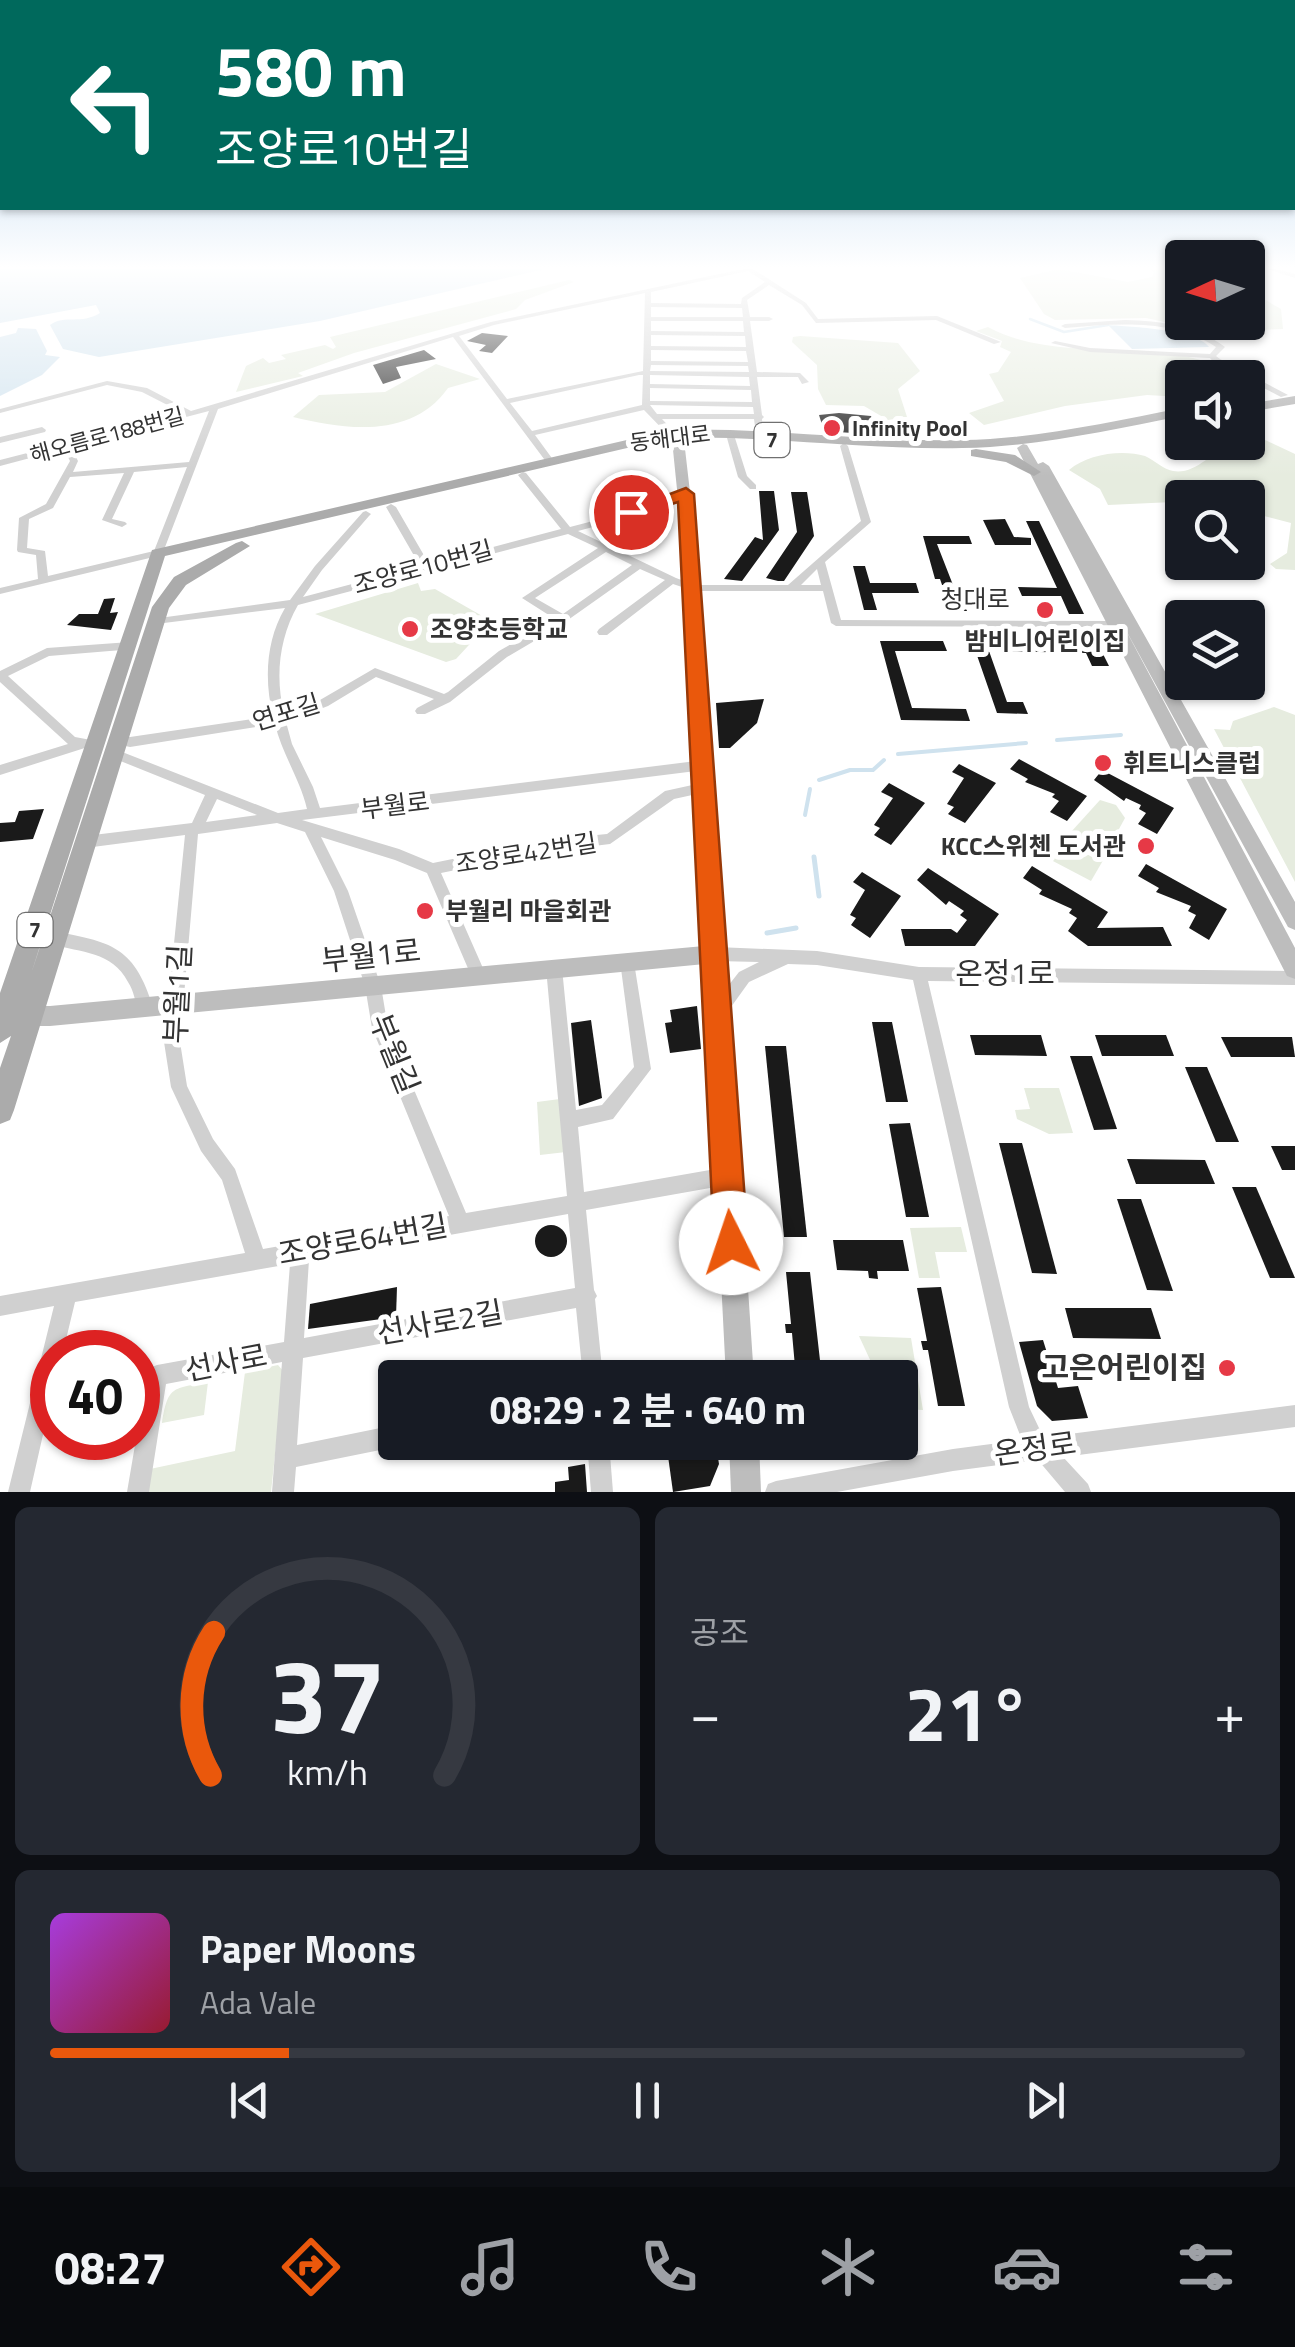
<!DOCTYPE html>
<html lang="ko">
<meta charset="utf-8">
<style>
:root{--surface:#171b24;--page:#242831;--text:#f1f3f6;--muted:#9ea1a6;--line:#363941;--accent:#ea580c}
body{margin:0;font-family:"Titillium Web","Noto Sans KR",sans-serif;background:var(--page);color:var(--text);height:100vh;display:flex;flex-direction:column;font-size:38px;white-space:nowrap}
*{box-sizing:border-box;margin:0}
p{font-size:32px;color:var(--muted)}
.icon{flex:none;width:55px;height:55px;fill:none;stroke:currentColor;stroke-width:2;stroke-linecap:round;stroke-linejoin:round}
.map{position:relative;height:1492px;overflow:hidden}
.sheet{display:flex;flex-direction:column;gap:15px;padding:15px;background:#0d0f14;flex:1}
.sheet>*{flex:none}
.top-card{position:absolute;left:0px;top:0px;width:1295px;height:210px;box-shadow:0 2px 8px #0004;background:#00695c;color:#fff;overflow:hidden}
.needle{width:65px;rotate:266deg}
.fabs{position:absolute;left:1165px;top:240px;display:grid;gap:20px}
.fabs a{display:grid;place-items:center;width:100px;height:100px;border-radius:10px;background:var(--surface);box-shadow:0 2px 8px #0004;font-size:50px}
.speed{position:absolute;left:30px;top:1330px;display:flex;gap:20px;font-size:50px;font-weight:700;text-align:center}
.speed>*{display:grid;place-content:center;width:130px;height:130px;border-radius:50%;background:var(--surface);box-shadow:0 2px 8px #0004;line-height:1}
.speed .limit{border:15px solid #d22;background:#fff;color:#111}
.pin{position:absolute;display:grid;place-items:center;width:85px;height:85px;color:#fff;margin:-42px;border:5px solid #fff;border-radius:50%;box-shadow:0 2px 10px #0007}
.me{position:absolute;width:110px;margin:-55px;rotate:356deg;stroke-linejoin:round;filter:drop-shadow(0 0 8px #0008)}
.turn{display:flex;align-items:center;gap:35px;height:210px;padding:0 50px;font-size:45px}
.turn .icon{width:130px;height:130px;stroke-width:2.5}
.turn b{display:block;font-size:70px;line-height:85px}
.big{font-size:75px;font-weight:700;line-height:1.1}
.sheet .widget{flex:1;display:flex;flex-direction:column;justify-content:center;gap:15px;min-width:0;padding:0 35px;border-radius:15px;background:var(--page)}
.sheet .dial{align-items:center;gap:0}
.dial svg{height:260px;overflow:visible;fill:none;stroke:var(--line);stroke-width:7;stroke-linecap:round;text-anchor:middle}
.dial text{fill:var(--text);stroke:none}
.song{display:flex;align-items:center;gap:30px}
.cover{width:120px;height:120px;border-radius:15px;background:linear-gradient(135deg,hsl(280 70% 55%),hsl(350 70% 35%))}
.played{height:10px;border-radius:5px;background:linear-gradient(90deg,var(--accent) 20%,var(--line) 20%)}
.keys{display:flex;justify-content:space-around;direction:ltr}
.heat{display:flex;justify-content:space-between;align-items:center;font-size:55px;direction:ltr}
.sheet .tiles{flex:1;display:grid;gap:15px;grid-template-columns:1fr 1fr}
.widget:last-child{grid-column:span 2}
.trip{position:absolute;left:378px;top:1360px;width:540px;height:100px;border-radius:10px;background:var(--surface);box-shadow:0 2px 8px #0004;font-weight:700;line-height:100px;text-align:center}
.tabs{display:flex;height:160px;justify-content:space-around;align-items:center;background:#090b0e;color:var(--muted)}
.tabs .icon{width:70px;height:70px}
.tabs .on{color:var(--accent)}
.tabs b{font-size:45px;color:var(--text)}
.map>svg:first-child{display:block}
</style>
<div class="map">
<svg width="1295" height="1492" viewBox="0 0 1295 1492">
<rect width="100%" height="100%" fill="#fff"/>
<g fill="#e6ecdf">
<polygon points="1059,269 1128,282 1152,277 1154,272 1148,269 1182,269 1182,322 1248,322 1248,275 1255,294 1281,309 1283,329 1212,332 1146,318 1055,320 1044,314 1020,278"/>
<polygon points="569,280 574,282 525,300 516,309 354,353 298,373 303,376 236,392 246,366 263,358 269,363 286,359 281,355 325,345 333,349 336,347 330,337"/>
<path d="M988,327C1067,369 1163,329 1238,377L1182,378V397L1147,395L1065,406L984,425L969,413L1004,401L989,374L998,372L1011,352L1000,347L1002,341L976,331Z"/>
<polygon points="800,336 898,343 920,371 898,389 907,417 888,420 864,406 826,405 818,389 817,365 792,342 793,337"/>
<path d="M436,364L480,379L448,388C412,439 346,430 293,417L319,395L385,392Z"/>
<path d="M1248,432L1295,454V570L1276,569L1270,564L1287,553L1291,523L1264,516L1248,521V498H1182V508L1173,502L1108,505L1100,489L1069,470C1087,454 1122,449 1145,456C1154,460 1163,469 1173,471C1194,475 1213,453 1228,443L1248,442Z"/>
<polygon points="418,583 421,591 435,589 491,621 456,659 446,662 315,614"/>
<polygon points="1274,707 1295,715 1295,882 1214,729 1230,730 1233,721"/>
<polygon points="1100,800 1116,805 1125,818 1107,851 1071,832"/>
<polygon points="1065,837 1105,857 1091,881 1051,860"/>
<polygon points="1024,1088 1059,1088 1073,1133 1049,1134 1017,1119 1015,1110 1030,1109"/>
<polygon points="560,1099 566,1152 540,1155 537,1102"/>
<polygon points="961,1227 967,1252 935,1252 940,1278 919,1278 910,1228"/>
<polygon points="859,1336 911,1338 923,1410 900,1409 900,1378 878,1377"/>
<polygon points="278,1365 284,1372 271,1492 146,1492 150,1469 235,1451 245,1372"/>
<path d="M208,1382L204,1415L162,1423C168,1385 173,1389 208,1382Z"/>
</g>
<g fill="#cfe2ee">
<path d="M0,269H545L320,321L99,357L63,349L50,325C65,314 81,325 100,313L96,305L0,323Z"/>
<path d="M1108,325C1131,327 1196,329 1209,347L1132,349Z"/>
<polygon points="18,328 36,329 47,351 45,355 60,357 42,375 0,396 0,337 16,333"/>
</g>
<g fill="none" stroke-linecap="round" stroke-linejoin="round">
<polyline stroke="#cfe2ee" stroke-width="2.5" points="1030,319 1064,332 1108,325"/>
<g stroke="#cfe2ee" stroke-width="4">
<polyline points="1057,740 1121,735"/>
<polyline points="898,754 1026,743"/>
<polyline points="819,780 850,770 873,770 884,760"/>
<polyline points="805,815 810,789"/>
</g>
<g stroke="#cfe2ee" stroke-width="5">
<polyline points="814,857 819,896"/>
<polyline points="767,933 796,928"/>
</g>
</g>
<g fill="#1a1a1a">
<polygon points="482,333 508,336 492,353 479,351 486,345 467,341"/>
<polygon points="424,350 436,359 396,367 401,378 383,384 373,365"/>
<polygon points="839,413 871,416 881,435 824,431 819,415"/>
<polygon points="759,491 774,491 779,530 742,581 724,579 755,537 763,540"/>
<polygon points="791,492 807,492 814,536 784,581 778,581 766,578 797,532"/>
<polygon points="1005,519 1014,537 1031,538 1031,545 995,545 983,520"/>
<polygon points="1026,521 1039,521 1084,614 1069,614 1061,596 1022,596 1018,587 1057,588"/>
<polygon points="923,536 969,536 972,544 937,544 953,585 986,586 990,595 961,595 967,611 951,611 940,579 935,579"/>
<polygon points="853,566 865,566 870,583 916,583 919,593 872,593 877,610 864,610"/>
<polygon points="115,598 110,613 118,612 111,630 67,625 79,614 98,614 104,599"/>
<polygon points="1078,634 1093,634 1109,666 1092,666 1086,653 989,651 1007,702 1023,702 1028,714 997,713 972,641 1082,643"/>
<polygon points="880,641 943,641 947,651 895,651 912,708 966,709 970,721 901,720"/>
<polygon points="764,699 757,723 730,748 719,748 716,703"/>
<polygon points="1019,759 1087,796 1067,821 1050,812 1059,801 1052,797 1055,794 1025,782 1028,779 1010,769"/>
<polygon points="959,764 996,783 965,823 948,814 954,807 947,804 964,778 952,772"/>
<polygon points="1102,770 1174,808 1157,834 1138,824 1146,813 1139,809 1141,805 1126,798 1124,801 1094,780"/>
<polygon points="889,783 925,803 891,845 874,835 880,828 874,825 893,798 881,792"/>
<polygon points="44,809 33,839 0,842 0,823 15,822 19,811"/>
<polygon points="1146,864 1227,909 1209,940 1189,928 1196,915 1188,911 1191,906 1156,892 1159,888 1138,876"/>
<polygon points="1032,866 1108,912 1097,928 1163,927 1172,946 1088,946 1068,931 1077,918 1069,913 1072,909 1039,894 1042,890 1023,878"/>
<polygon points="928,868 999,914 975,946 905,946 901,929 951,929 957,933 967,920 960,915 964,911 949,901 946,905 917,880"/>
<polygon points="862,872 901,896 870,938 851,925 856,918 850,915 865,890 853,882"/>
<polygon points="697,1006 701,1049 670,1053 665,1023 672,1022 670,1010"/>
<polygon points="591,1020 602,1098 579,1106 571,1023"/>
<polygon points="872,1022 892,1022 908,1102 886,1102"/>
<polygon points="970,1035 1041,1035 1047,1056 975,1055"/>
<polygon points="1095,1035 1166,1035 1174,1056 1102,1056"/>
<polygon points="1221,1037 1292,1037 1295,1057 1231,1057"/>
<polygon points="765,1046 786,1046 807,1237 784,1237"/>
<polygon points="1070,1056 1092,1056 1117,1129 1094,1130"/>
<polygon points="1185,1067 1207,1067 1239,1142 1216,1142"/>
<polygon points="910,1123 929,1217 906,1217 889,1124"/>
<polygon points="999,1143 1022,1143 1057,1274 1032,1273"/>
<polygon points="1271,1146 1295,1146 1295,1170 1282,1170"/>
<polygon points="1127,1159 1205,1160 1215,1184 1136,1184"/>
<polygon points="1232,1187 1256,1187 1295,1278 1270,1278"/>
<polygon points="1117,1199 1141,1199 1173,1291 1147,1290"/>
<circle cx="551" cy="1241" r="16"/>
<polygon points="833,1240 903,1240 909,1271 877,1271 878,1279 869,1278 868,1271 837,1270"/>
<polygon points="786,1272 810,1272 822,1378 796,1378 792,1333 786,1333 785,1324 791,1324"/>
<polygon points="397,1287 396,1317 308,1329 310,1304"/>
<polygon points="941,1287 965,1406 938,1406 928,1350 923,1350 921,1341 927,1341 917,1288"/>
<polygon points="1065,1308 1151,1308 1161,1339 1073,1338"/>
<polygon points="1043,1340 1058,1388 1078,1386 1088,1418 1052,1421 1037,1406 1019,1342"/>
<polygon points="716,1445 719,1464 710,1486 673,1492 668,1456"/>
<polygon points="585,1464 587,1492 555,1492 555,1482 569,1480 568,1467"/>
</g>
<g fill="none" stroke-linecap="round" stroke-linejoin="round">
<g fill="#d0d0d0" fill-rule="evenodd">
<path d="M743,269H753L806,303L818,319L937,316L1001,342L994,344L936,320L816,323L802,305L769,285L747,300L750,317H769L773,319L769,321H750L757,372L800,373L809,382L802,384L798,377H757L762,415L764,417L762,419L763,436L756,434L754,419H662L682,440L678,443L675,442L644,410L535,435L554,461L550,464L547,463L453,337L218,409L162,555L0,594V588L38,579L36,555L18,552L17,550L19,518L46,504L70,461L64,449L0,466V460L183,413L142,392L107,385L0,413V409L107,381L147,388L191,411L491,322ZM748,271L765,282L742,298L741,304L651,303V292ZM645,293L643,371L507,399L459,336L494,325ZM651,307L742,308L743,317H651ZM651,321H743L744,332L651,331ZM651,335L745,336L746,347L651,346ZM651,350L746,351L748,362L651,361ZM651,365L748,366L749,372L650,371ZM639,375H643L642,405L532,431L510,403ZM650,375L749,377L750,386L650,384ZM650,388L751,390L752,402L650,401ZM650,405L753,407L754,414H657ZM209,411L189,462L73,472L78,461L71,447ZM187,467L154,551L48,576L45,551L27,548L29,519L53,508L70,477L124,473L102,520L122,527L127,524L125,522L112,519L134,472Z"/>
<polygon points="1267,269 1276,269 1295,274 1295,278"/>
<path d="M1125,320C1160,321 1196,325 1225,347L1216,356L1220,359L1288,395L1281,397L1248,380V378H1244L1214,363L1210,358L1090,352L1051,343L1055,341L1090,348L1210,354L1216,347C1171,318 1117,324 1065,328L1061,326L1065,324Z"/>
<polygon points="42,427 46,430 45,432 0,443 0,437"/>
<polygon points="728,436 735,438 747,476 756,485 756,489 750,489 738,477 727,438"/>
<path d="M844,443L848,446L871,522L825,562L841,620L1113,621L1117,623L1118,625L1117,627L836,626L831,623L823,591H694L673,584L607,635H599L597,632L599,629L665,580L640,569L558,627L507,657L450,702L425,714H417L415,711L417,708L434,699L376,677L328,706L286,722L292,744L313,787L320,808L704,760L709,762L710,765L709,768L704,770L302,820L399,849L433,863L545,840L607,834L665,791L706,782L711,783L713,787L711,791L706,792L674,799L610,844L545,852L441,873L486,975L483,980L478,982L473,980L427,873L395,860L321,837L348,891L381,986L388,1028L466,1213L567,1196L546,968L549,963L554,961L559,963L562,968L576,1110L602,1105L634,1067L620,961L623,956L628,954L633,956L651,1069L613,1119L578,1127L584,1192L727,1167L733,1170L736,1176L733,1182L727,1185L586,1210L594,1290L597,1296L595,1299L603,1378H583L576,1308L303,1358L297,1445L395,1425V1442H403L395,1447L296,1467L294,1492H272L282,1362L166,1384L149,1492H127L147,1375L150,1368L157,1365L284,1342L290,1264L75,1302L63,1352H52V1395L30,1492H8L54,1306L0,1316V1296L245,1253L222,1180L201,1151L171,1087L164,1042L185,835L85,848L80,846L78,842L80,838L85,836L192,823L205,795L108,756L106,753L108,750L112,748L278,813L307,809C300,779 282,754 275,724L130,747L112,743L110,740L116,735L130,737L273,716C264,680 266,640 285,608L156,624L151,621L152,619L290,600L315,566L363,512L366,511L371,514L369,516L322,570L303,597L420,566L386,507L391,504L396,507L429,564L561,529L518,475L523,472L526,473L570,527L643,508L683,492H689V496L649,512L578,531L676,578L695,585H788L861,521L840,446ZM568,534L598,548L522,598L555,619L499,651L448,692L444,694L375,668L320,700L284,713C275,677 279,638 298,605ZM606,552L632,565L563,614L535,598ZM817,569L821,585H801ZM217,799L257,815L206,822ZM277,823L305,832L334,891L365,986L372,1028L449,1216L263,1249L235,1169L213,1139L187,1086L180,1042L198,834ZM568,1214L575,1288L304,1338L309,1260Z"/>
<polygon points="130,642 136,646 134,649 49,656 8,676 75,737 91,740 93,743 91,746 0,775 0,765 68,744 0,682 0,671 47,648"/>
<path d="M57,932C114,942 135,949 153,1007L151,1012L145,1014L139,1012C135,1002 134,991 128,982C112,951 81,953 52,944L50,939L52,934Z"/>
<polygon points="716,947 817,951 919,967 1295,971 1295,985 928,981 1029,1407 1039,1428 1046,1437 1295,1405 1295,1427 1063,1457 1088,1484 1091,1492 1065,1492 1038,1460 953,1471 837,1492 765,1492 768,1484 776,1481 953,1449 1022,1440 1009,1407 913,980 817,965 788,964 749,982 726,1014 720,1016 714,1014 712,1009 714,1004 739,972 759,962 716,961 711,959 708,954 711,949"/>
<polygon points="587,1442 609,1442 613,1492 591,1492"/>
</g>
<g fill="#bdbdbd" fill-rule="evenodd">
<polygon points="678,436 684,440 701,588 754,1378 726,1378 705,964 50,1026 0,1026 0,1006 50,1006 704,946 687,588 672,440"/>
<polygon points="1023,444 1027,445 1038,464 1043,462 1049,466 1295,902 1295,930 1288,927 1122,623 1295,948 1295,979 1287,976 1017,448"/>
<polygon points="729,1442 759,1442 761,1492 731,1492"/>
</g>
<g fill="#ababab" fill-rule="evenodd">
<polygon points="1295,396 1295,404 1248,412 1248,404"/>
<path d="M1182,408V416C1109,430 1036,447 962,448C864,450 768,435 670,438L165,556L31,974L152,607L174,577L236,543L242,541L250,546L186,585L169,608L14,1110L10,1120L0,1124V1068L11,1036L0,1043V993L152,550L670,430C768,427 864,442 962,440C1036,439 1109,422 1182,408Z"/>
<polygon points="976,449 1015,455 1041,472 1034,476 1006,462 971,456 971,450"/>
</g>
</g>
<linearGradient id="sky" x2="0" y2="1"><stop stop-color="#9ec6ea"/><stop offset="0.56" stop-color="#fff"/><stop offset="1" stop-color="#fff" stop-opacity="0"/></linearGradient>
<rect width="1295" height="477" fill="url(#sky)"/>
<polygon fill="#ea580c" stroke="#983908" stroke-width="2.5" points="686,488 694,494 748,1243 743,1255 731,1260 719,1255 714,1243 678,502 631,517 622,512"/>
<g fill="#e63946" stroke="#fff" stroke-width="4">
<circle cx="832" cy="428" r="10"/>
<circle cx="1045" cy="610" r="10"/>
<circle cx="410" cy="629" r="10"/>
<circle cx="1103" cy="763" r="10"/>
<circle cx="1146" cy="846" r="10"/>
<circle cx="425" cy="911" r="10"/>
<circle cx="1227" cy="1368" r="10"/>
</g>
<g text-anchor="middle" stroke-width="10" stroke-linejoin="round" paint-order="stroke">
<g font-size="22" font-weight="bold" fill="#333" stroke="#fff" text-anchor="start">
<text x="852" y="436">Infinity Pool</text>
</g>
<g font-size="22" fill="#333" stroke="#fff">
<text transform="translate(107 435) rotate(-15)" y="8">해오름로188번길</text>
<text transform="translate(670 438) rotate(-7)" y="8">동해대로</text>
</g>
<g fill="#fff" stroke="#707070" stroke-width="2.5">
<rect x="754.5" y="423" width="35" height="34" rx="8"/>
<rect x="17.5" y="913" width="35" height="34" rx="8"/>
</g>
<g font-size="22" font-weight="bold" fill="#333">
<text x="772" y="448">7</text>
<text x="35" y="938">7</text>
</g>
<g font-size="25" fill="#333" stroke="#fff">
<text transform="translate(423 567) rotate(-15)" y="9">조양로10번길</text>
<text x="975" y="608">청대로</text>
<text transform="translate(286 712) rotate(-17)" y="9">연포길</text>
<text transform="translate(395 805) rotate(-7)" y="9">부월로</text>
<text transform="translate(526 853) rotate(-9)" y="9">조양로42번길</text>
</g>
<g font-size="25" font-weight="bold" fill="#333" stroke="#fff" text-anchor="start">
<text x="430" y="638">조양초등학교</text>
<text x="1045" y="650" text-anchor="middle">밤비니어린이집</text>
<text x="1123" y="772">휘트니스클럽</text>
<text x="1126" y="855" text-anchor="end">KCC스위첸 도서관</text>
<text x="445" y="920">부월리 마을회관</text>
</g>
<g font-size="30" fill="#333" stroke="#fff">
<text transform="translate(371 956) rotate(-6)" y="10">부월1로</text>
<text x="1005" y="984">온정1로</text>
<text transform="translate(178 994) rotate(-87)" y="10">부월1길</text>
<text transform="translate(394 1054) rotate(68)" y="10">부월길</text>
<text transform="translate(363 1240) rotate(-10)" y="10">조양로64번길</text>
<text transform="translate(440 1323) rotate(-10)" y="10">선사로2길</text>
<text transform="translate(226 1363) rotate(-11)" y="10">선사로</text>
<text transform="translate(1035 1449) rotate(-8)" y="10">온정로</text>
</g>
<g font-size="30" font-weight="bold" fill="#333" stroke="#fff" text-anchor="end">
<text x="1207" y="1378">고은어린이집</text>
</g>
</g>
</svg>
<div class="fabs">
<a><svg class="needle" viewBox="-14 -14 28 28"><path d="M0-13l5 13h-10z" fill="#e53935"/><path d="M0 13l5-13h-10z" fill="#9ea1a6"/></svg></a>
<a><svg class="icon" aria-label="sound" viewBox="0 0 24 24"><path d="M4 9h4l5-4v14l-5-4H4zM17 9q2 3 0 6"/></svg></a>
<a><svg class="icon" aria-label="search" viewBox="0 0 24 24"><circle cx="10" cy="10" r="6"/><path d="M15 15l6 6"/></svg></a>
<a><svg class="icon" aria-label="layers" viewBox="0 0 24 24"><path d="M12 4l9 5-9 5-9-5zM3 14l9 5 9-5"/></svg></a>
</div>
<div class="speed"><div class="limit">40</div></div>
<div class="pin" style="left:631px;top:512px;background:#d93025"><svg class="icon" aria-label="arrive" viewBox="0 0 24 24"><path d="M6 21V4h12l-3 4 3 4H6"/></svg></div>
<svg class="me" style="left:731px;top:1243px" viewBox="-20 -20 40 40"><circle r="19" fill="#fff"/><path d="M0-13L10 11 0 6-10 11z" fill="#ea580c"/></svg>
<div class="trip">08:29 · 2 분 · 640 m</div>
<div class="top-card">
<div class="turn"><svg class="icon" aria-label="left" viewBox="0 0 24 24"><path d="M17 20v-9H6M10 6l-5 5 5 5"/></svg><div><b>580 m</b>조양로10번길</div></div>
</div>
</div>
<section class="sheet">
<div class="tiles">
<div class="widget dial"><svg viewBox="0 0 100 80">
<path d="M14 69A42 42 0 1 1 86 69"/>
<path d="M14 69A42 42 0 0 1 15 25" stroke="#ea580c"/>
<text x="50" y="56" font-size="32" font-weight="700">37</text>
<text x="50" y="72" font-size="11">km/h</text>
</svg></div>
<div class="widget"><p>공조</p>
<div class="heat"><a>−</a><b class="big">21°</b><a>+</a></div>
</div>
<div class="widget">
<div class="song"><i class="cover"></i><div><b>Paper Moons</b><p>Ada Vale</p></div></div>
<div class="played"></div>
<div class="keys"><svg class="icon" aria-label="previous" viewBox="0 0 24 24"><path d="M18 5L8 12l10 7zM5 5v14"/></svg><svg class="icon" aria-label="pause" viewBox="0 0 24 24"><path d="M8 5v14M16 5v14"/></svg><svg class="icon" aria-label="next" viewBox="0 0 24 24"><path d="M6 5l10 7-10 7zM19 5v14"/></svg></div>
</div>
</div>
</section>
<nav class="tabs">
<b>08:27</b>
<svg class="icon on" aria-label="directions" viewBox="0 0 24 24"><path d="M12 3l9 9-9 9-9-9zM9 14v-3h6M13 9l2 2-2 2"/></svg>
<svg class="icon" aria-label="music" viewBox="0 0 24 24"><path d="M9 18V5l10-2v13"/><circle cx="6" cy="18" r="3"/><circle cx="16" cy="16" r="3"/></svg>
<svg class="icon" aria-label="phone" viewBox="0 0 24 24"><path d="M5 4h4l2 5-3 2q2 4 5 5l2-3 5 2v4C11 20 4 13 5 4z"/></svg>
<svg class="icon" aria-label="climate" viewBox="0 0 24 24"><path d="M12 3v18M4 7l16 10M4 17L20 7"/></svg>
<svg class="icon" aria-label="car" viewBox="0 0 24 24"><path d="M5 17H2v-5l4-1 3-4h7l3 4 3 1v5h-3M9 17h6M6 11h13"/><circle cx="7" cy="17" r="2"/><circle cx="17" cy="17" r="2"/></svg>
<svg class="icon" aria-label="filters" viewBox="0 0 24 24"><path d="M4 7h16M4 17h16"/><circle cx="9" cy="7" r="2"/><circle cx="15" cy="17" r="2"/></svg>
</nav>
